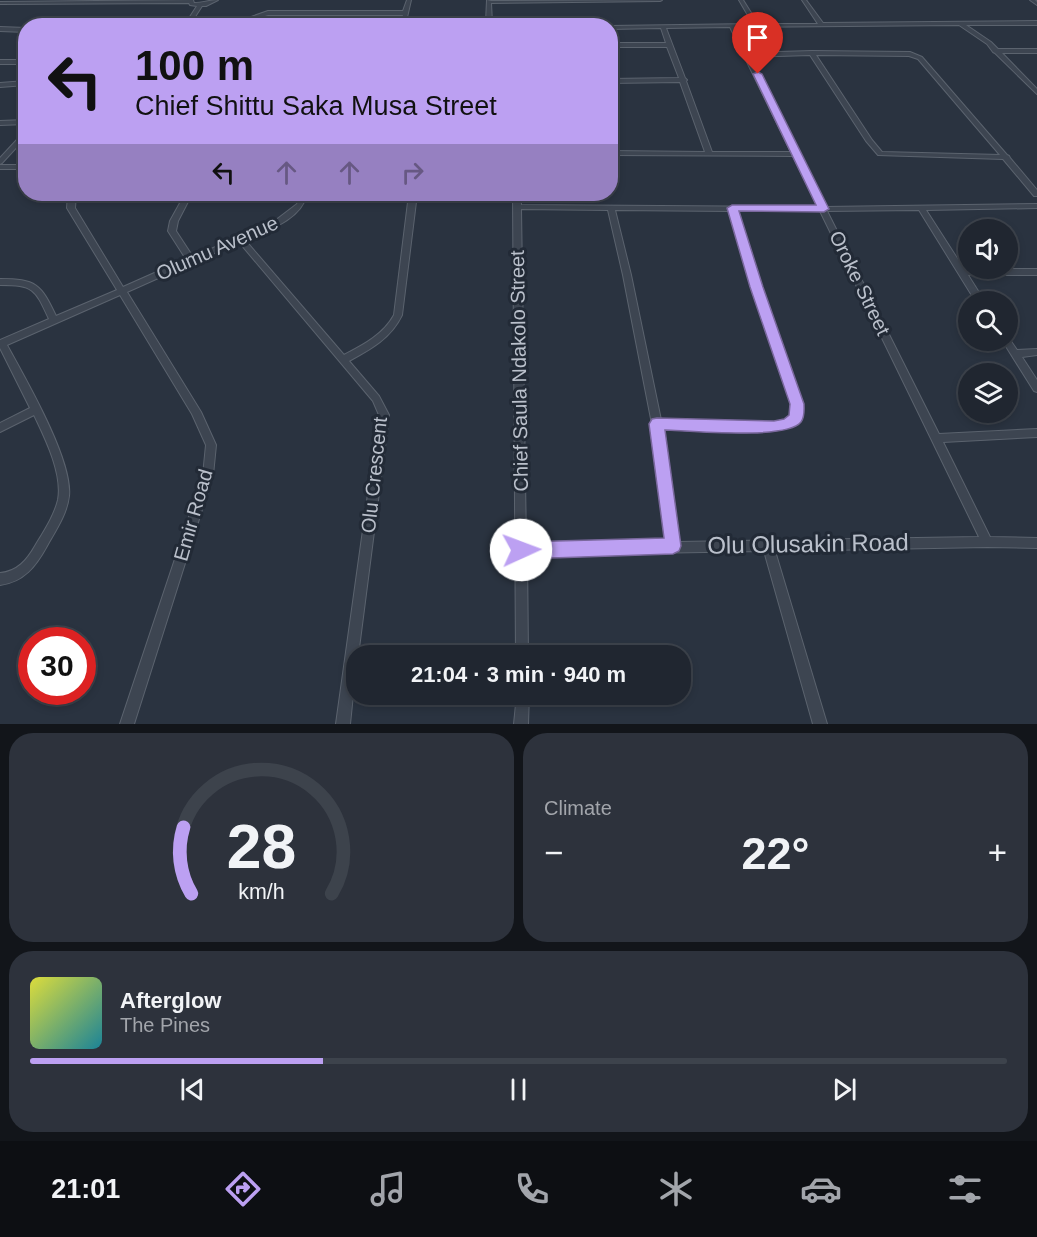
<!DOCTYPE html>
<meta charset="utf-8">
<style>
:root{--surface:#202630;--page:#2d323c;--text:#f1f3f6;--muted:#a2a5ab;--line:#3d434c;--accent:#bca0f2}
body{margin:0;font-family:Arial,sans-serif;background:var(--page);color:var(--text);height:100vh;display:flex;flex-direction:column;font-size:22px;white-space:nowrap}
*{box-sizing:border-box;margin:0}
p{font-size:20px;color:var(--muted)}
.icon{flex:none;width:33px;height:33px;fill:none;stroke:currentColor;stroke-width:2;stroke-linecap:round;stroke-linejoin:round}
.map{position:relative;height:724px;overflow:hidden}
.drawer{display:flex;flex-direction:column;gap:9px;padding:9px;background:#12151a;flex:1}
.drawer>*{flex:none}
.top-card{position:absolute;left:18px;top:18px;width:600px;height:183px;border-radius:24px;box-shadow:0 3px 9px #0003,0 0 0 2px var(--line);background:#bca0f2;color:#111;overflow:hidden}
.fabs{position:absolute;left:958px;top:219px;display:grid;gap:12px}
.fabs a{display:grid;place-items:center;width:60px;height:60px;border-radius:50%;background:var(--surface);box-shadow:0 3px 9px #0003,0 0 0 2px var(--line);font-size:30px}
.speed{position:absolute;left:18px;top:627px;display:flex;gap:12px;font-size:30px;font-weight:700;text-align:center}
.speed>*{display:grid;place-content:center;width:78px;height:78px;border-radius:50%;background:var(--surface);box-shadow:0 3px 9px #0003,0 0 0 2px var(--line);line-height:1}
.speed .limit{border:9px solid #d22;background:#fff;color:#111}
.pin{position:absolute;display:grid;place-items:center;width:51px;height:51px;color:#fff;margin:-62px -26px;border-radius:50% 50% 50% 0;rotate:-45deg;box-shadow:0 0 6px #0007}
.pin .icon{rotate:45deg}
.me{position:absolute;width:66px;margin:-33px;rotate:88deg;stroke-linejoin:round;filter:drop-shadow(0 0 4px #0008)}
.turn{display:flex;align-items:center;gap:21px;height:126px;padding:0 18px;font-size:27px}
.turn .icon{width:78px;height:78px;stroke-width:2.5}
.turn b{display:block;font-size:42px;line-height:51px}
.lanes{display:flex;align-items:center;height:57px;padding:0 18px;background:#0003;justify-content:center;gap:30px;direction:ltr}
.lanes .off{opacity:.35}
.big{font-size:45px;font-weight:800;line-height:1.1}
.drawer .widget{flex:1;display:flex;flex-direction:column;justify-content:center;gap:9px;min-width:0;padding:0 21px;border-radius:24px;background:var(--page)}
.drawer .dial{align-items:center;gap:0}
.dial svg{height:156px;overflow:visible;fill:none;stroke:var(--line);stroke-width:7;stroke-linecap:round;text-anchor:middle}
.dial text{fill:var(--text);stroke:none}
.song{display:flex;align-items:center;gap:18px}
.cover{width:72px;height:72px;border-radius:9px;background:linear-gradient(135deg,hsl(60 70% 55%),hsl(190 70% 35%))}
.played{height:6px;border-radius:3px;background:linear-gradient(90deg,var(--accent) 30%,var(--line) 30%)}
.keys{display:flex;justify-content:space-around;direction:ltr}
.heat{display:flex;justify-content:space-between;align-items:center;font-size:33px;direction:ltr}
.drawer .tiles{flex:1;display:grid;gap:9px;grid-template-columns:1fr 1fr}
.widget:last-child{grid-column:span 2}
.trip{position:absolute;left:346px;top:645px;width:345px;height:60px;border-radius:24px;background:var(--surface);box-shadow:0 3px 9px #0003,0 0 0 2px var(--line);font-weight:800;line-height:60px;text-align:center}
.tab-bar{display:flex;height:96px;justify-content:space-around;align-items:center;background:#0d0f13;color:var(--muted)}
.tab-bar .icon{width:42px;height:42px}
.tab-bar .current{color:var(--accent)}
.tab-bar b{font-size:27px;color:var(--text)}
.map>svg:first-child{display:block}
</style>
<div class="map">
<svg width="1037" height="724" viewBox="0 0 1037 724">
<rect width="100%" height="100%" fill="#2a3340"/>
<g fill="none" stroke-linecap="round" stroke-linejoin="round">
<defs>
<g id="minor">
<path d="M193,0L194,3C203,3 210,0 218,0L206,6H202L189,26H184L197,6L190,5L189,3L0,4V2Z"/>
<polygon points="407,0 411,0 405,26 400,26 403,15 268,15 234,26 225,26 268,11 403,11"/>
<polygon points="487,0 491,1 662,0 660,1 491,3 492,23 494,26 489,26 486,23"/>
<path d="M739,0H743L758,24H818L802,0H806L823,23L1037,21V25H966L991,42L998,49H1037V53H1002L1037,89V94L995,53L993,52L987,44L959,25L735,27L748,53L812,51L910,52L922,57L1007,155L1009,156L1010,158L1037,190V196H1034L1003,159L878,155L866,141L810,55L750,57L798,152L800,154L799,155L825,207L1037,204V208L926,210L964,269H1037V275H968L985,302H976L919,210L827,211L939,434L1037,429V437L943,442L990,537L1037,538V548L987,547L775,551L827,724H813L764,551L527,555L528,656H516L513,194H521V205L818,207L793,156L610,155V151L705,152L680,82L610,83V79L679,78L667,47H610V43H666L661,28L610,29V26L753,24ZM730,27L791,152H712L686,81L687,80L685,78L666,28ZM816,55L909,56L918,59L1000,155L882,152L872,140ZM521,209L608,210L623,275L652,424L667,542L526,545ZM615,210L729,211L752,287L792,404L791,416L785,421L774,423L661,420L631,275ZM736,211H820L979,537L678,542L662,428L774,431L791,427L801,418L802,404L760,287Z"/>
<polygon points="1030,0 1035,0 1037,2 1037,5"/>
<polygon points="0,27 26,28 26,32 0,31"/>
<rect x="0" y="60" width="26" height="4"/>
<polygon points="26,81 26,85 0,87 0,83"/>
<polygon points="26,120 26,124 0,125 0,121"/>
<polygon points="26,130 26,137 2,163 0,164 0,158"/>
<polygon points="0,165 20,165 23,167 20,169 0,169"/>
<path d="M68,194H76L75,208L123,287L186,259L168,231L170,221L185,194H192L178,221L176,231L193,257L276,220L297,204L301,194H307C301,220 268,230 245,240L344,355C363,345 383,335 394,315L409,194H417L402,315C391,338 371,349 349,361L379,396L389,415L358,656H357L350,724H336L379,415L373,401L239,242L127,292L201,412L216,445L213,475L134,724H120L203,475L206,445L192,414L120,295L7,345C25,378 73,460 69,496C67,514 56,530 47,546C36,566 24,582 0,585V573C17,572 27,560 35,546C44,531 54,516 58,500C63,474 45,438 34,415L0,432V423L30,408L0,348V340L49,319C35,289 34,285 0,285V279C36,279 41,284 56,316L117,290L67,208Z"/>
<polygon points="1008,337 1017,350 1037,349 1037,355 1022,357 1037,380 1037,392 1034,391 1002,340 1008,340"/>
<polygon points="517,694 529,694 528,724 514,724"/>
</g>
</defs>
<use href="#minor" stroke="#5b636e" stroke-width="2"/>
<use href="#minor" fill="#3d4551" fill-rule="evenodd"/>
</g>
<path fill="#bca0f2" stroke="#7a689d" stroke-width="1.5" d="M758,72L762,74L829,209L824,212L739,211L763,287L804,404C804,409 805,417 801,422C787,440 691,431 665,430L681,546L679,551L673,554L521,559L515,556L513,550L515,545L521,542L664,538L649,424L652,419L657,418L774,421L784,419L789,415L790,404L750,287L727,208L732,205H816L753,74Z"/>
<g text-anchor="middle" stroke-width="6" stroke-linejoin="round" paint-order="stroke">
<g font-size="20" fill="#bac0cb" stroke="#222a36">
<text transform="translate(217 248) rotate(-24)" y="7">Olumu Avenue</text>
<text transform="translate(860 283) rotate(64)" y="7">Oroke Street</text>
<text transform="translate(519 371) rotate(-91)" y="7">Chief Saula Ndakolo Street</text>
<text transform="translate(374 475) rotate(-84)" y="7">Olu Crescent</text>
<text transform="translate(193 515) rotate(-74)" y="7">Emir Road</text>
</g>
<g font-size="24" fill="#bac0cb" stroke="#222a36">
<text transform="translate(808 544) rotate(-1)" y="8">Olu Olusakin Road</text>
</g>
</g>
</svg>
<div class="fabs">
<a><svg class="icon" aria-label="sound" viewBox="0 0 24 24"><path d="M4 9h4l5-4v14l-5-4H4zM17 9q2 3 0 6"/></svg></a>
<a><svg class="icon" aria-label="search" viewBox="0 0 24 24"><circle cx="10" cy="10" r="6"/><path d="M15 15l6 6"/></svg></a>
<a><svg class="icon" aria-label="layers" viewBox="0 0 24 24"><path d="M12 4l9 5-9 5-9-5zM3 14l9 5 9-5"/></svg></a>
</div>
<div class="speed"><div class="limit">30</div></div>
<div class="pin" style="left:758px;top:74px;background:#d93025"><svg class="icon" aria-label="arrive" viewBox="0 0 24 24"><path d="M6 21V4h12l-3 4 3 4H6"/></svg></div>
<svg class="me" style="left:521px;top:550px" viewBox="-20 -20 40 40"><circle r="19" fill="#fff"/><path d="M0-13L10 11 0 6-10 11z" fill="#bca0f2"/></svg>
<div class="trip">21:04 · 3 min · 940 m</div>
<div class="top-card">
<div class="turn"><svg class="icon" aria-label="left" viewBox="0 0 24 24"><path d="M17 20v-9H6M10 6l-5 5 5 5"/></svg><div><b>100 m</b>Chief Shittu Saka Musa Street</div></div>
<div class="lanes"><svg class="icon" aria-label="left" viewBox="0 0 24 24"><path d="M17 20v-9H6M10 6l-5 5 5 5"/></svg><svg class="icon off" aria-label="ahead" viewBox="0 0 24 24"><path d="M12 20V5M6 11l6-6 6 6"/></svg><svg class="icon off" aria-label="ahead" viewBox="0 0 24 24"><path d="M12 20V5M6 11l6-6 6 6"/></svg><svg class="icon off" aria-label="right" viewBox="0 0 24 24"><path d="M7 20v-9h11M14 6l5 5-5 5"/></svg></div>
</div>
</div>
<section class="drawer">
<div class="tiles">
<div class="widget dial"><svg viewBox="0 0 100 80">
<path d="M14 69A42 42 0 1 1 86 69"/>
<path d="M14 69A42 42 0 0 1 10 35" stroke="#bca0f2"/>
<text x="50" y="56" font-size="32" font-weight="700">28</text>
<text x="50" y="72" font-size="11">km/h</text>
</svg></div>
<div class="widget"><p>Climate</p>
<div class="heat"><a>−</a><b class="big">22°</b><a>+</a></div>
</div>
<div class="widget">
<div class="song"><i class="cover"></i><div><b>Afterglow</b><p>The Pines</p></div></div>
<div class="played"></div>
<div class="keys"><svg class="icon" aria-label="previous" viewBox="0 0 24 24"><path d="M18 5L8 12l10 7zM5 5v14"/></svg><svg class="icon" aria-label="pause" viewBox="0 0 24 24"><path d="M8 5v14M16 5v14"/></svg><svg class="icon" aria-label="next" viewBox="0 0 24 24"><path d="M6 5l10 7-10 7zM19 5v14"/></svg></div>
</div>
</div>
</section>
<nav class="tab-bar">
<b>21:01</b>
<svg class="icon current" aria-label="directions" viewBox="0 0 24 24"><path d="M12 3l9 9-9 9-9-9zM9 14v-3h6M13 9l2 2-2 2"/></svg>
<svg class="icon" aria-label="music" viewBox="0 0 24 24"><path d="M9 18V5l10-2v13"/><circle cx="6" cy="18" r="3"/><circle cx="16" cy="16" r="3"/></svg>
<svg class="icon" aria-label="phone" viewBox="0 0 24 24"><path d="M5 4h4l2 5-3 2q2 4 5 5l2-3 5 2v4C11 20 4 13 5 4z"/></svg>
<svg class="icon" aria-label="climate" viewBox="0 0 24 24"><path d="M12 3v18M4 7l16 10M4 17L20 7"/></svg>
<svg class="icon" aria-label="car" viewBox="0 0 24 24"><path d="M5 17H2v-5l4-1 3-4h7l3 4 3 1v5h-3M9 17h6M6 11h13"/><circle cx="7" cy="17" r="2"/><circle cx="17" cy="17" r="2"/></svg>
<svg class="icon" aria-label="filters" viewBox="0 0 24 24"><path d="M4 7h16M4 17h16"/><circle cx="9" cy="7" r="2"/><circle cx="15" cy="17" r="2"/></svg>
</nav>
